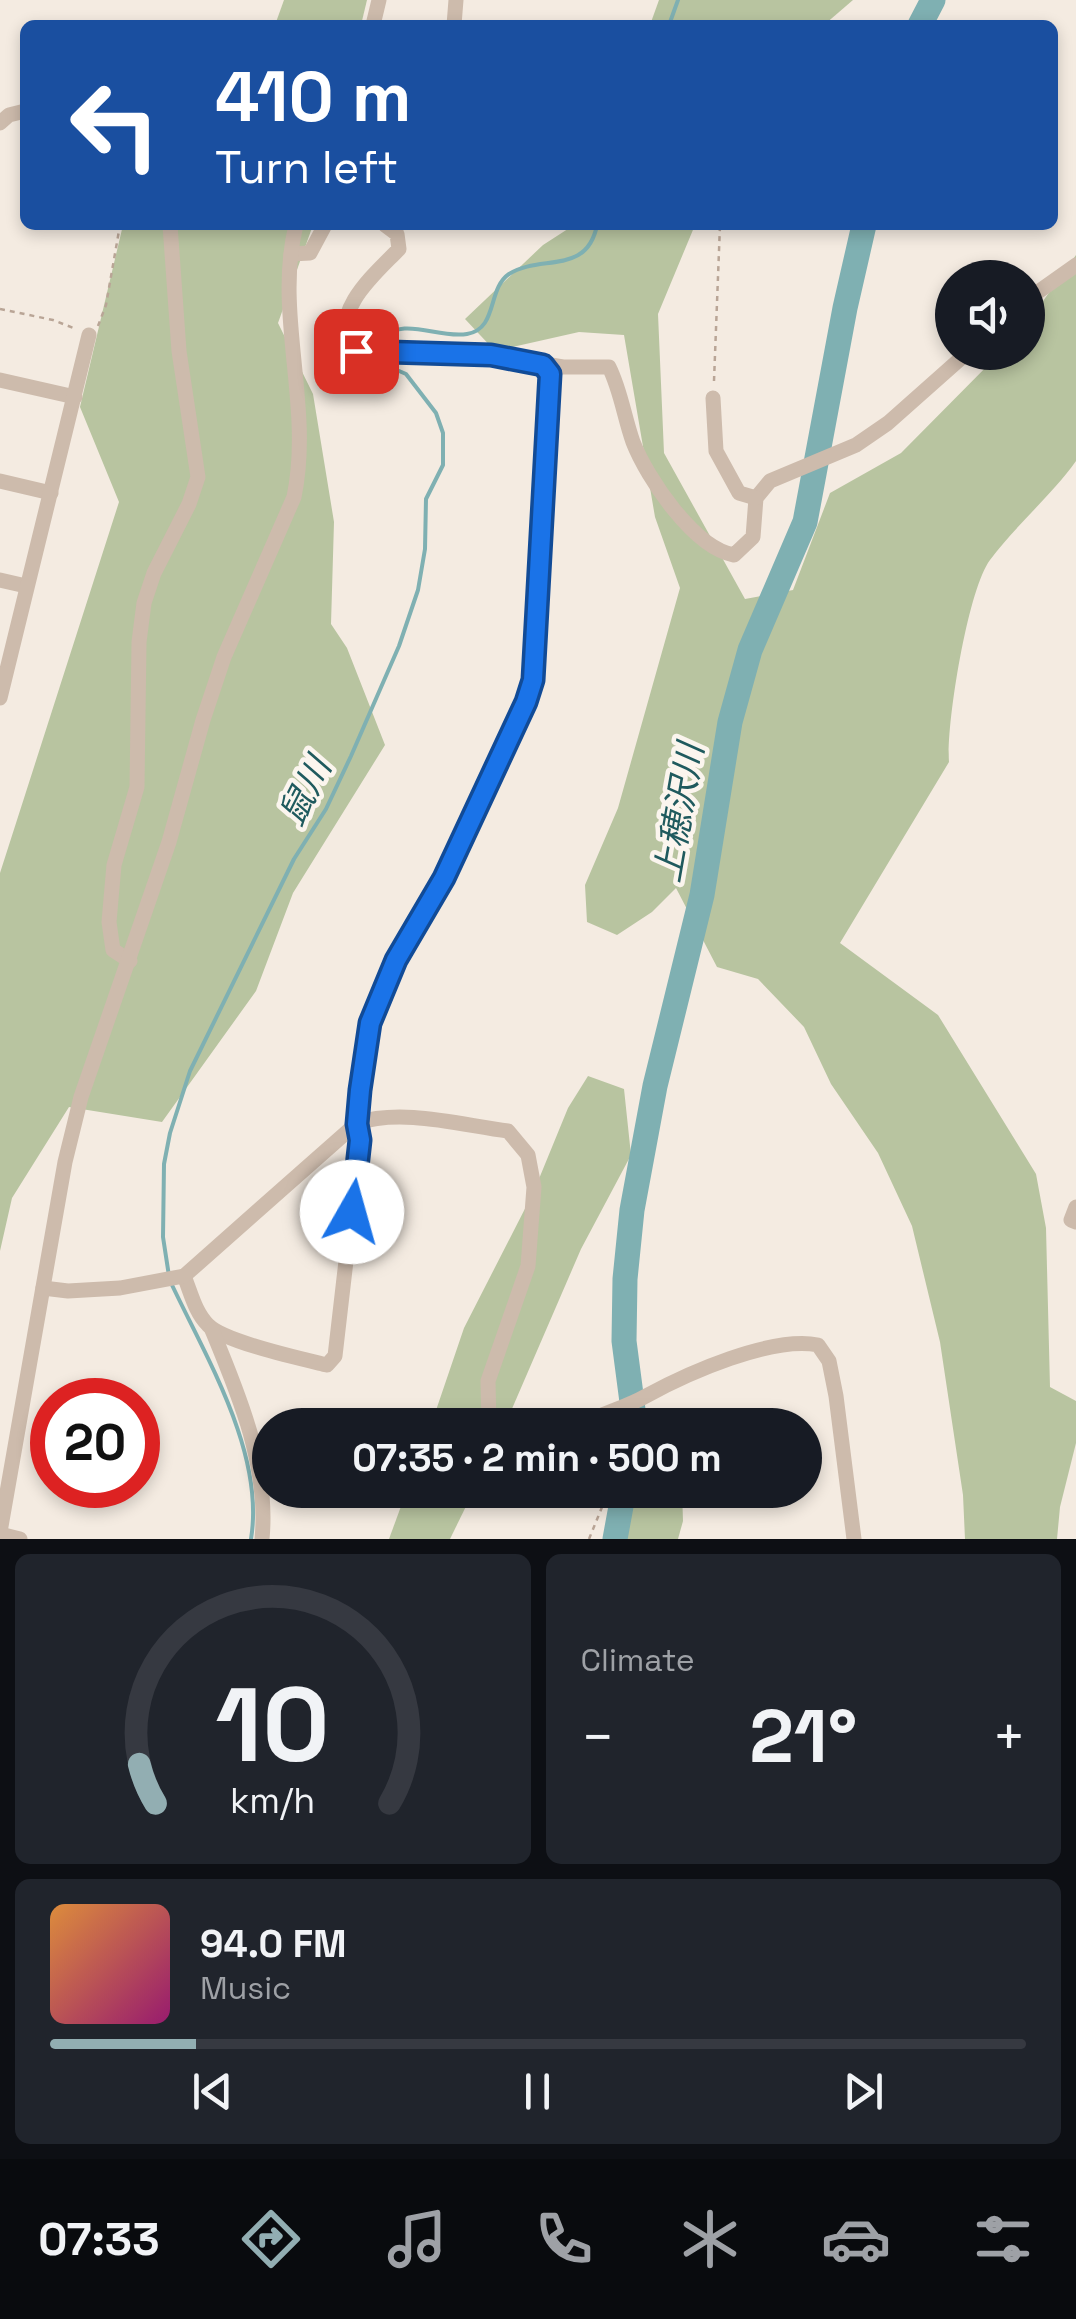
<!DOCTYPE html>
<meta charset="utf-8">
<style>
:root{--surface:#171b24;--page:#20242c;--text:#f1f3f6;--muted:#9ea1a6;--line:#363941;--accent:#92aeb2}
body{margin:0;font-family:"Space Grotesk","Noto Sans JP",sans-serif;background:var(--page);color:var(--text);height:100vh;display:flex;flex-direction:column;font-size:38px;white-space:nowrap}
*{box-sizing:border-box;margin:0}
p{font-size:32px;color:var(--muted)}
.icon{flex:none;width:55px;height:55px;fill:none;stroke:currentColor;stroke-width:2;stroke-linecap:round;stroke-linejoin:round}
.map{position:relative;height:1539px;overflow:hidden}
.side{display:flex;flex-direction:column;gap:15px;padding:15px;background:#0d0f14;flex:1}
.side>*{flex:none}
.banner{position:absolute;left:20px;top:20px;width:1038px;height:210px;border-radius:15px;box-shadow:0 5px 15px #0003;background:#1a4fa0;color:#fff;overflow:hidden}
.controls{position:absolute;left:935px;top:260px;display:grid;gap:20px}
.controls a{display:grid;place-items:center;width:110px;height:110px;border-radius:50%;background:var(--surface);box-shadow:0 5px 15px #0003;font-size:50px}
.speed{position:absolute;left:30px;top:1378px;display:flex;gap:20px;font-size:50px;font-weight:700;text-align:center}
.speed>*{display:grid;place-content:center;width:130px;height:130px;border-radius:50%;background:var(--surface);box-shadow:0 5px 15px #0003;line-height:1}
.speed .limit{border:15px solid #d22;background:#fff;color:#111}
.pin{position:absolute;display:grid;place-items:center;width:85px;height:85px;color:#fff;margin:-42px;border-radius:20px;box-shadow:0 5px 15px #0006}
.me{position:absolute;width:110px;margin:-55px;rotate:7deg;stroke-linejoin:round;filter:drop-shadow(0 0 8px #0008)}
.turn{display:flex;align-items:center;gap:35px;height:210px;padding:0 30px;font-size:45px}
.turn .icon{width:130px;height:130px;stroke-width:2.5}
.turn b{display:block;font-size:70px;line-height:85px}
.big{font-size:75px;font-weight:700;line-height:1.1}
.side .card{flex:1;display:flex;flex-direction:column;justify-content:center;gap:15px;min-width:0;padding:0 35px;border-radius:15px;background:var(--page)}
.side .dial{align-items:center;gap:0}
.dial svg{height:260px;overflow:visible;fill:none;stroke:var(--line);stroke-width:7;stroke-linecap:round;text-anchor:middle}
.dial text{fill:var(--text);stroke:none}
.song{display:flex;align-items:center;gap:30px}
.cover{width:120px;height:120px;border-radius:15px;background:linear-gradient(135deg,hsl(30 70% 55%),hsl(320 70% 35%))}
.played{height:10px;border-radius:5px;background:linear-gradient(90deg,var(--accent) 15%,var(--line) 15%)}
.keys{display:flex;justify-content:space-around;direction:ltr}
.heat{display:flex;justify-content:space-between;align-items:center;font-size:55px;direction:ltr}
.side .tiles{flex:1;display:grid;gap:15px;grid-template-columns:1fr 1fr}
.card:last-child{grid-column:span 2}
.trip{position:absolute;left:252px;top:1408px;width:570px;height:100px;border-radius:50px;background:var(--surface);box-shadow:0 5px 15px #0003;font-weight:700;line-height:100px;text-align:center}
.tab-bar{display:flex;height:160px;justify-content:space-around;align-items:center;background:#090b0e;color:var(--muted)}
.tab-bar .icon{width:70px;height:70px}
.tab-bar .active{color:var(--accent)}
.tab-bar b{font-size:45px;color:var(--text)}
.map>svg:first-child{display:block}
</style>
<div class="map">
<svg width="1076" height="1539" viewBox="0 0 1076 1539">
<rect width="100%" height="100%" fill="#f4ebe1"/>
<g fill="#b8c4a0">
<polygon points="284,0 367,0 361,25 275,25"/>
<polygon points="659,0 853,0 824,25 650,25"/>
<polygon points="123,225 313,225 278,323 313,394 334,522 331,624 347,648 385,745 293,893 256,991 162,1122 69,1107 12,1198 0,1251 0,873 119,502 80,407"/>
<path d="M574,225H695L658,314L664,453L745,599L793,590L830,493L901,453L1000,353L1028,352V322L1076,255V461C1051,496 1016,525 990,560C968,589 946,724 949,762L840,943L938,1015L1036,1174L1046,1228L1050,1387L1076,1401V1443L1060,1507L1057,1539H965L963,1495L940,1342L912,1226L878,1153L831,1084L804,1027L758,979L717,967L676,888L652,912L617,935L587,922L585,885L618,808L680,588L655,517L624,335L579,332L495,351L465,319L543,245Z"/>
<polygon points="588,1076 624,1089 631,1155 581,1249 505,1425 431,1425 464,1328 534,1191 568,1108"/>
<polygon points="407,1490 474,1490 450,1539 389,1539"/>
<polygon points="637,1490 682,1490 683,1521 678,1539 620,1539"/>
</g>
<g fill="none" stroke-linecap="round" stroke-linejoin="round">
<g stroke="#7fb0b2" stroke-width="4">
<polyline points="669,25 678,0"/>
<path d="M379,345L378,340C405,315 436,339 467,334C498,329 487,289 509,274C540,254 587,276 597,225"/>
<polyline points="169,1276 163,1237 164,1164 170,1133 190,1071 294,859 326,809 351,756 399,646 418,590 425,549 426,499 443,465 443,433 436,413 406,374 383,364 379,355"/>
<path d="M172,1285C207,1359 265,1454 251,1539"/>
</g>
<g stroke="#7fb0b2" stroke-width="25">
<polyline points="920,25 933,0"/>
<polyline points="635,1425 624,1341 625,1279 632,1210 655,1086 702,895 730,722 750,650 805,522 845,308 864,225"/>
<polyline points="615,1539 624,1490"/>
</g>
<g stroke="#b9a596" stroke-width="2.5" stroke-dasharray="5 5" stroke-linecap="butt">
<polyline points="0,309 53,320 76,329"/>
<polyline points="98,326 106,305 120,225"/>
<polyline points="714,381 720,225"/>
<polyline points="589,1539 609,1490"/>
</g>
<g stroke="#cdbbac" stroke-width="15">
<polyline points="373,25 379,0"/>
<polyline points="454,25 456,0"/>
<polyline points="0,123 9,115 25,111"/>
<path d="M385,225L397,234L399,249C374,275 332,309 349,349L491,355L563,367H609C621,391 624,417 633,442C647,478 694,548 734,555L753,537L756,498L770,481L856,445L888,423L968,352"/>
<polyline points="291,254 310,253 325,225"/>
<polyline points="1028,299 1076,265"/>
<polyline points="0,380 75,397"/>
<polyline points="713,398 716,451 739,493 756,498"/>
<polyline points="0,481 51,493"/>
<polyline points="0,580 26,586"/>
<polyline points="0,698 89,335"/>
<polyline points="130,961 113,950 109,922 114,865 137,787 139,642 144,603 154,573 189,504 198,477 179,351 170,225"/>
<polyline points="1076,1207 1071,1220 1076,1222"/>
<path d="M184,1276C191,1293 195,1312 208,1325C224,1342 302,1359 327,1365L335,1356L360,1140L357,1123L371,1023L396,960L444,879L525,702L533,680L550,374L543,365"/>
<path d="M43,1288L68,1291L120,1288L184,1276L357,1123C402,1108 461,1125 508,1131L528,1155L534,1187L528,1266L488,1381L489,1425"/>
<path d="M212,1330C239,1395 269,1466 262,1539"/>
<path d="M581,1425C602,1413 625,1408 646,1396C688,1373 771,1336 818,1345L829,1361L836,1396L854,1539"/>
<path d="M0,1532L65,1162L81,1097L169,842L203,720L224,657L294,497C313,406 274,313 296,225"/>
<polyline points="0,1534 20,1539"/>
</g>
</g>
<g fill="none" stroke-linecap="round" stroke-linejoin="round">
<defs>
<polyline id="route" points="352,1212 360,1140 357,1124 360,1090 370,1023 396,960 444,878 526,702 533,680 550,374 543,365 491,355 356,351"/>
</defs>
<use href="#route" stroke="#114b97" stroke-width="25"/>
<use href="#route" stroke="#1a73e8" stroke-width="18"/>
</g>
<g text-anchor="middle" stroke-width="9" stroke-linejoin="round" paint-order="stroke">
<g font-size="35" font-style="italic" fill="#1f5a5e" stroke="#fbf5ee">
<text transform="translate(305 791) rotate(-63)" y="12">鼠川</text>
<text transform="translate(679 813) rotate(-80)" y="12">上穂沢川</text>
</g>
</g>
</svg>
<div class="controls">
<a><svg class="icon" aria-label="sound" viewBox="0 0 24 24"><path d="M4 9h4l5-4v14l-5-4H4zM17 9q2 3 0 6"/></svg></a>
</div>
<div class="speed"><div class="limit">20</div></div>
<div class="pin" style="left:356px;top:351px;background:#d93025"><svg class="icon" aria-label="arrive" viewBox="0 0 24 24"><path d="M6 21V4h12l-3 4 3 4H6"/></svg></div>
<svg class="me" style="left:352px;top:1212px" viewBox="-20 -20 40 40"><circle r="19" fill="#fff"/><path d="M0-13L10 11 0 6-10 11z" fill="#1a73e8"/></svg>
<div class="trip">07:35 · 2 min · 500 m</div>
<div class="banner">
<div class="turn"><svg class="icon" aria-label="left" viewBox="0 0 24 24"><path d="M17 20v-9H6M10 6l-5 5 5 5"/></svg><div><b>410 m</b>Turn left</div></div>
</div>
</div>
<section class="side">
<div class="tiles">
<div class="card dial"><svg viewBox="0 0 100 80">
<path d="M14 69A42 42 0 1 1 86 69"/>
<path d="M14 69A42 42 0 0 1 9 57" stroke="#92aeb2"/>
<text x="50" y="56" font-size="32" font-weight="700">10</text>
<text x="50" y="72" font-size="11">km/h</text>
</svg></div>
<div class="card"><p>Climate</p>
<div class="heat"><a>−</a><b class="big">21°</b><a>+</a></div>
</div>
<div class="card">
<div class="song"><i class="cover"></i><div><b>94.0 FM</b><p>Music</p></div></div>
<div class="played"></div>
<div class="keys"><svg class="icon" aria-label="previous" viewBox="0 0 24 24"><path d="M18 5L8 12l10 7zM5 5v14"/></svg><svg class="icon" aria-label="pause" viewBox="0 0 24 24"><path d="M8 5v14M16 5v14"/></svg><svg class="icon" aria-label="next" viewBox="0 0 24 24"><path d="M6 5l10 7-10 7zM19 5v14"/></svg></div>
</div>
</div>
</section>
<nav class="tab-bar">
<b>07:33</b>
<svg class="icon active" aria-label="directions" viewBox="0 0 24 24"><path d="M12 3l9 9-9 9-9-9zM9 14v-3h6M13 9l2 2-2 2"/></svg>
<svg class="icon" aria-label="music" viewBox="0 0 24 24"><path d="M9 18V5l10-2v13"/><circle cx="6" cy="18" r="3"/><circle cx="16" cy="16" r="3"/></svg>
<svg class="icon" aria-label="phone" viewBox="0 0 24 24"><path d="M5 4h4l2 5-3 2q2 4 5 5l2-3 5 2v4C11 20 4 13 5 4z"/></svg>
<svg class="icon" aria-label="climate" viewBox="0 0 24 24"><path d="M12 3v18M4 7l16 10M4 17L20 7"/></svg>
<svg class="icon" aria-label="car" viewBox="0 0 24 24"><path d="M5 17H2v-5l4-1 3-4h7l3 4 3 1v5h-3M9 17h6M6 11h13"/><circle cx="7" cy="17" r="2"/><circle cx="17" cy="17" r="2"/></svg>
<svg class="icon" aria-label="filters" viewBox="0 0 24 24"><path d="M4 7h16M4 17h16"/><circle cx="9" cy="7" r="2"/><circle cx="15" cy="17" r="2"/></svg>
</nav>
